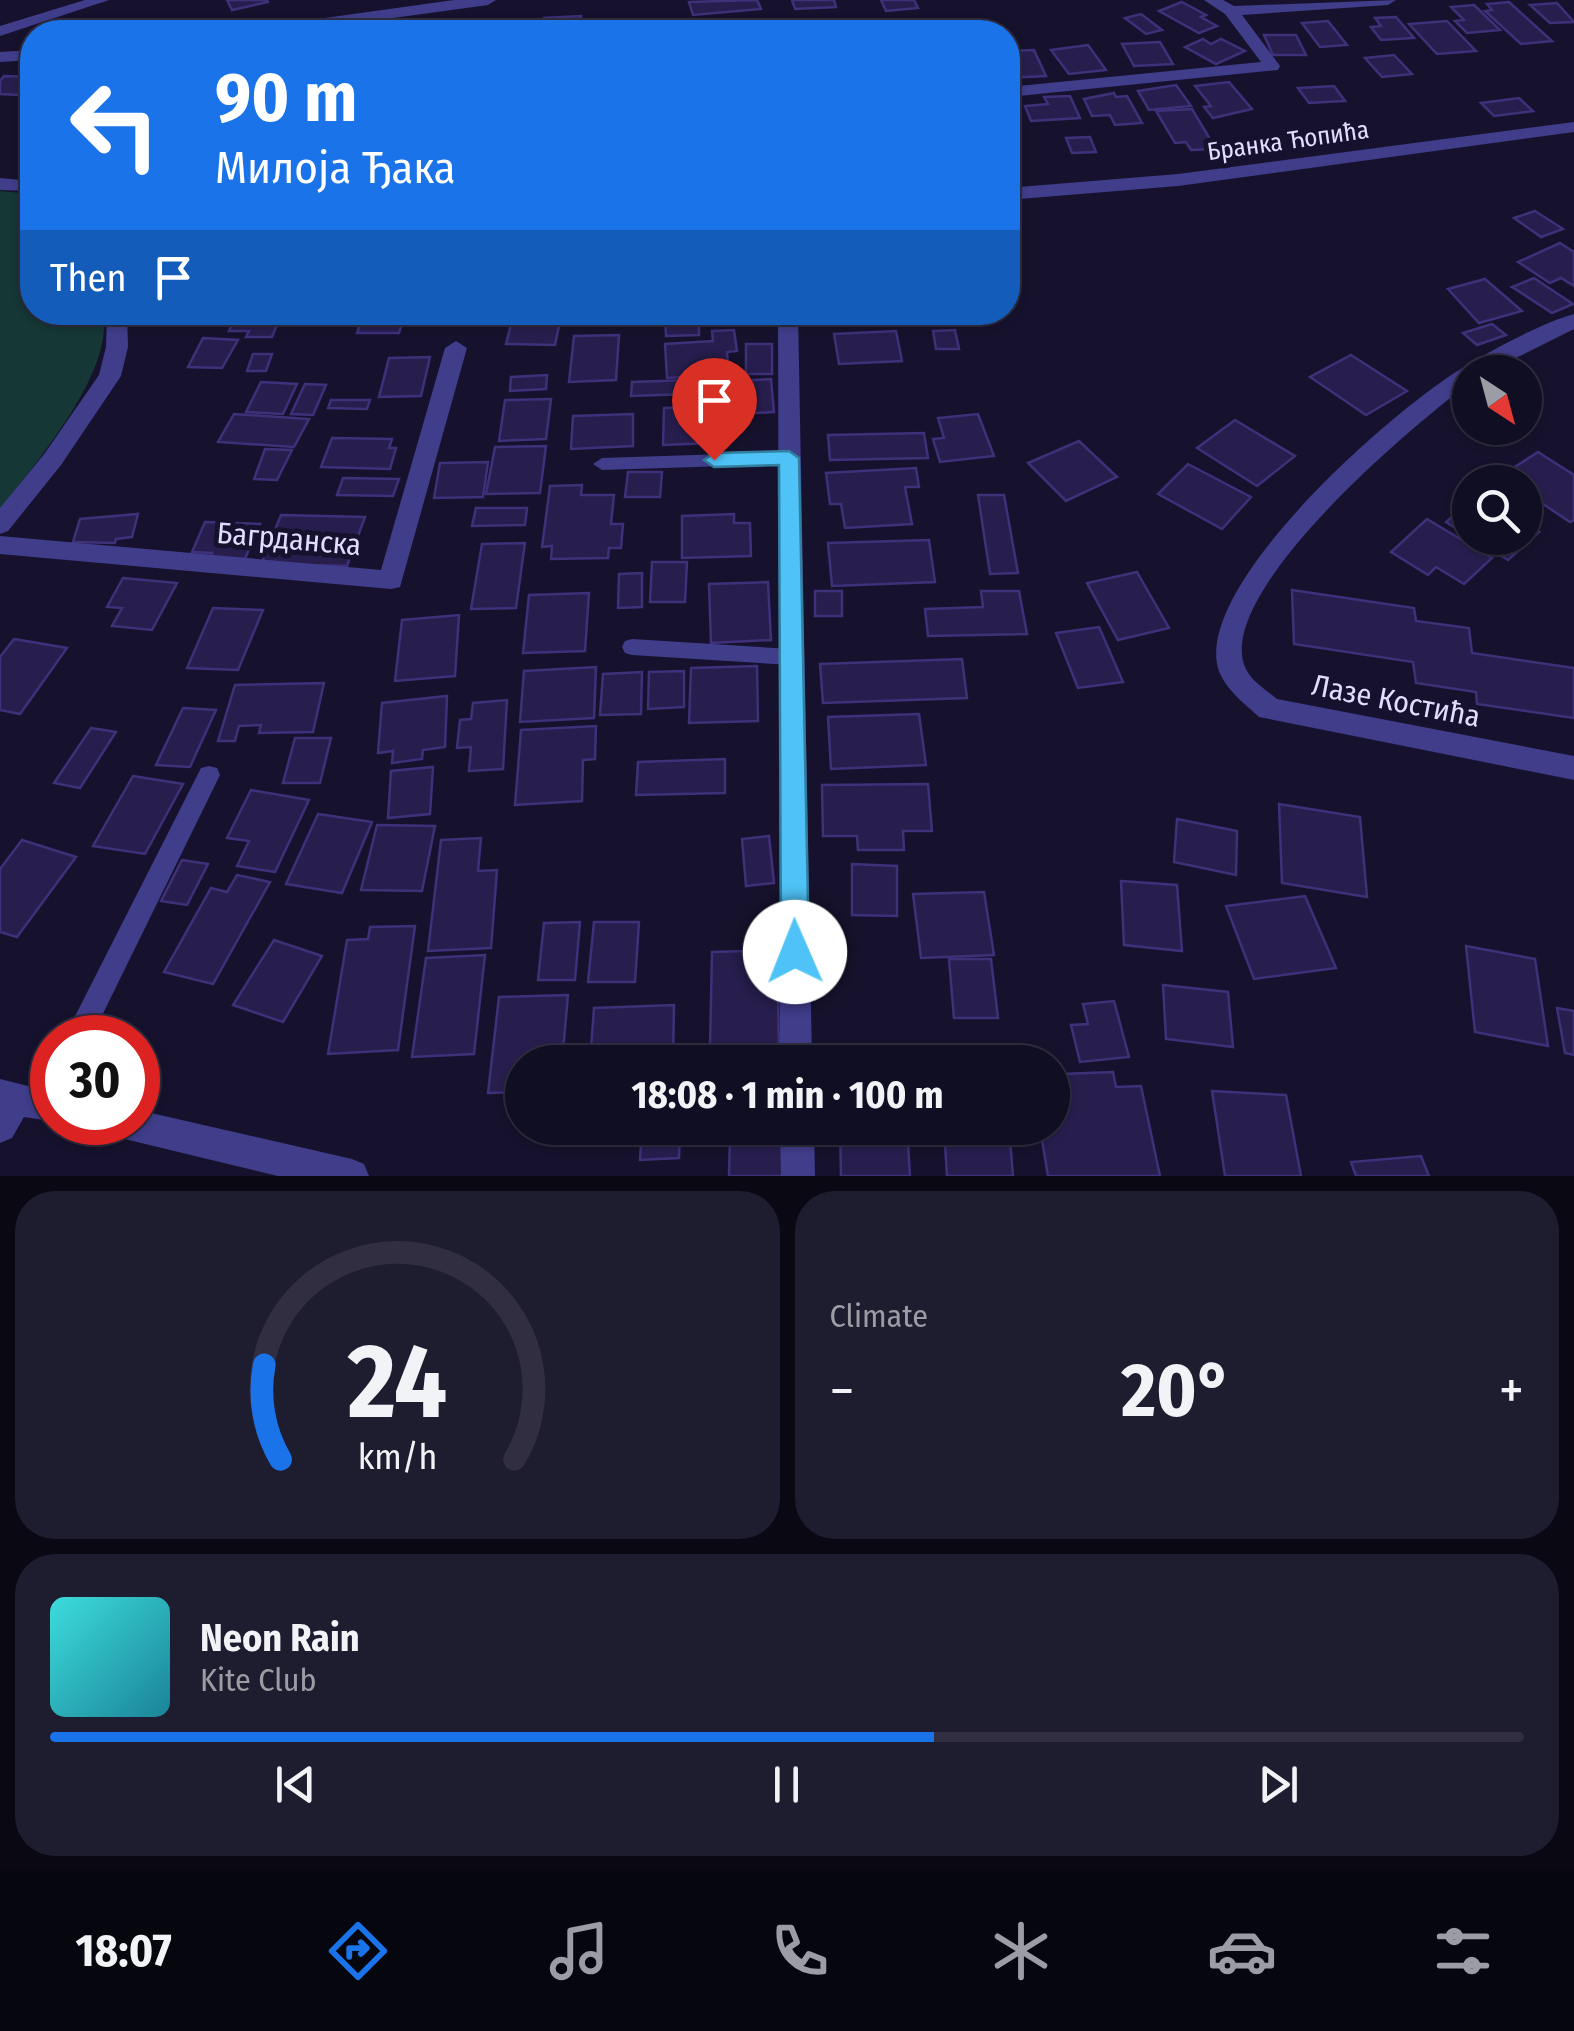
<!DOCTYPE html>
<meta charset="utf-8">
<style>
:root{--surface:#100e22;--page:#1e1c2f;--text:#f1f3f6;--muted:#9c9ca5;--line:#302e40;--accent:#1a73e8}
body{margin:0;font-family:"Fira Sans Condensed",sans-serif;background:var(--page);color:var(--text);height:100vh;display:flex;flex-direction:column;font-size:38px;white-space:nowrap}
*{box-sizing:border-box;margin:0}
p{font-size:32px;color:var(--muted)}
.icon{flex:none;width:55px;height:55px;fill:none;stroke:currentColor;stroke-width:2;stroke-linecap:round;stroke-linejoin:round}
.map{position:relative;height:1176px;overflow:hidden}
.details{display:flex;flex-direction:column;gap:15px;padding:15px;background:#090813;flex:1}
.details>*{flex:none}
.hud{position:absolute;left:20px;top:20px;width:1000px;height:305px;border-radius:40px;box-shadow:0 2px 8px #0004,0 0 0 2px var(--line);background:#1a73e8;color:#fff;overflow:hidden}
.needle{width:65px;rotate:144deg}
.fabs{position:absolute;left:1452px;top:355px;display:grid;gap:20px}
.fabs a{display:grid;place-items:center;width:90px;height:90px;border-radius:50%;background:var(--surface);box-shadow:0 2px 8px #0004,0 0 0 2px var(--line);font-size:50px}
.speed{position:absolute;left:30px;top:1015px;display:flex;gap:20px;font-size:50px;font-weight:700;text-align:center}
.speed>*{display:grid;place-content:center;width:130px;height:130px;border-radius:50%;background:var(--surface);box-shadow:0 2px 8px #0004,0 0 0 2px var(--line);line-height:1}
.speed .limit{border:15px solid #d22;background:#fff;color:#111}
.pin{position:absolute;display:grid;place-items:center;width:85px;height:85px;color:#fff;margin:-102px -42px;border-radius:50% 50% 50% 0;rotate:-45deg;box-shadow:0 0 10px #0007}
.pin .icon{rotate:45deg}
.me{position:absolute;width:110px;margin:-55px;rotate:359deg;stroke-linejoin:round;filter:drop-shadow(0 0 8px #0008)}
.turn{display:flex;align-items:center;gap:35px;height:210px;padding:0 30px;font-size:45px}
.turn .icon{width:130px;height:130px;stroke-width:2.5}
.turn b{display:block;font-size:70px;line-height:85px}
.then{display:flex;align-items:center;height:95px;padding:0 30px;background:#0003;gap:20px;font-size:38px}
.big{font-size:75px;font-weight:700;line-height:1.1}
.details .tile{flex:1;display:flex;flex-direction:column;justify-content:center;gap:15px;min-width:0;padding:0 35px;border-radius:40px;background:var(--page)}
.details .dial{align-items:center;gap:0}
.dial svg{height:260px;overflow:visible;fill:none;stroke:var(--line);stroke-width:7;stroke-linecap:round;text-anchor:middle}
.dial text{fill:var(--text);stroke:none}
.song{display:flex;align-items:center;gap:30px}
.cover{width:120px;height:120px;border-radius:15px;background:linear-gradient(135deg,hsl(180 70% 55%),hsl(190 70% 35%))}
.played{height:10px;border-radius:5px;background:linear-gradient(90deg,var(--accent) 60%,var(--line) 60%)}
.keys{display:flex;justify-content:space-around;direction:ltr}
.heat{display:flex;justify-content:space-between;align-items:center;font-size:55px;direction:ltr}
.details .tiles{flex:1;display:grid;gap:15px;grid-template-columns:1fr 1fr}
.tile:last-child{grid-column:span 2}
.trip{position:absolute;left:505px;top:1045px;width:565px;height:100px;border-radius:50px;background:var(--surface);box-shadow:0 2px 8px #0004,0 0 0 2px var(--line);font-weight:700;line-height:100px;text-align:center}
.menu{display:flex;height:160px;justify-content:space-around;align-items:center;background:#06060e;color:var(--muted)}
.menu .icon{width:70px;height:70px}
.menu .current{color:var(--accent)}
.menu b{font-size:45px;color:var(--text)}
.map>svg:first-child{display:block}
</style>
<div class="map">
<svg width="1574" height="1176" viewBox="0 0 1574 1176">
<rect width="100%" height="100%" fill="#16122d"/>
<path fill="#153735" d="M0,191L32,194V312L103,313C114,373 36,462 0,510Z"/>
<g fill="#271e4e" stroke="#3e3079" stroke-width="2.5">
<polygon points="227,0 267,0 268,2 232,10"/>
<polygon points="757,0 761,9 693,15 689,2"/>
<polygon points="792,0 834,0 836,7 795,9"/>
<polygon points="881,0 914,0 918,8 886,11"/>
<polygon points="1182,2 1206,15 1201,17 1217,26 1199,33 1159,11"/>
<polygon points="1509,2 1552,41 1521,44 1485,11 1492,10 1487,4"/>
<polygon points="1557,3 1574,22 1550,23 1530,5"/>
<polygon points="1474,5 1500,30 1467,33 1455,21 1464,20 1451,7"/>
<polygon points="1141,14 1162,30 1146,34 1125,18"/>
<polygon points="581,16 582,32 545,32 544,18"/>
<polygon points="1396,17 1414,38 1381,40 1371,27 1381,26 1375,18"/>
<polygon points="1328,21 1347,45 1320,47 1302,23"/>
<polygon points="1447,21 1476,51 1437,54 1409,24"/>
<polygon points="1264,35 1296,35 1306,55 1273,55"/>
<polygon points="1203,39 1211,44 1221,39 1245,51 1216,64 1185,47"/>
<polygon points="1160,42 1173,64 1134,66 1122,44"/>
<polygon points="1088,45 1106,70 1069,74 1051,50"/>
<polygon points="1034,50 1046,76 1008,78 1008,51"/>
<polygon points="1394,55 1412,74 1382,77 1365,58"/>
<polygon points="4,76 32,77 32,78 20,95 0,94 0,81"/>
<polygon points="1229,82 1252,109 1213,118 1204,107 1211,106 1195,86"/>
<polygon points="1176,85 1191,106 1149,110 1138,91"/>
<polygon points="1334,86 1345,101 1309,103 1298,88"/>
<polygon points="1114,93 1116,97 1127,96 1142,123 1115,125 1110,115 1092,116 1084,99"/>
<polygon points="1070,96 1080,118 1031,121 1025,106 1048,104 1044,97"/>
<polygon points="1519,98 1533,111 1494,116 1481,103"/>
<polygon points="1192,109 1216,149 1191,150 1186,142 1175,143 1156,111"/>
<polygon points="1090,137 1096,152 1072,153 1066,138"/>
<polygon points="1535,211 1563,229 1541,237 1514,218"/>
<polygon points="1560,243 1574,252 1574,286 1561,278 1550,283 1518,262"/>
<polygon points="1534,278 1573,304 1552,313 1512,287"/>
<polygon points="1485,279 1522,311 1479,323 1448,289"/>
<polygon points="364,312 406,312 399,333 357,333"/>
<polygon points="514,312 562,312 555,345 506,344"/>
<polygon points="835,312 893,312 895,321 836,323"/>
<polygon points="236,315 281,315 272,337 246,337 249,331 229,331"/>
<polygon points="699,316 699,335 666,336 665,317"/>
<polygon points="1492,324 1506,335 1477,345 1463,333"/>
<polygon points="734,330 737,351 727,352 729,374 667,378 665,344 713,341 712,331"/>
<polygon points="955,330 959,349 936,349 933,331"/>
<polygon points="896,331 902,361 839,364 834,334"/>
<polygon points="619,335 616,380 569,382 574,336"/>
<polygon points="203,338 238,340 222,368 188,367"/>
<rect x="746" y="344" width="26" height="30"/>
<polygon points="253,354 272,354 266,371 247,371"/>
<polygon points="1351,355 1407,391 1366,415 1310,377"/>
<polygon points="430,357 421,396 379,397 389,358"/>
<polygon points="547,375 546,389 510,391 511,377"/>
<polygon points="771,379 774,412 718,415 716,382"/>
<polygon points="689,380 689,394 631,396 632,382"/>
<polygon points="261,382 297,384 283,414 246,412"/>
<polygon points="305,384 326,385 313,415 291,414"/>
<polygon points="551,399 546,439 499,441 505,400"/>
<polygon points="331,400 370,400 367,409 328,408"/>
<polygon points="712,406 713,443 663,445 664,408"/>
<polygon points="234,414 309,419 294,447 218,442"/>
<polygon points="633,414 633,446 571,449 573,416"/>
<polygon points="978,414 994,456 940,462 933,439 944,438 938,418"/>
<polygon points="1235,420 1295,456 1257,486 1197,448"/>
<polygon points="924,433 928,458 830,460 828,435"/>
<polygon points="332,438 392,439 389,448 396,448 390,469 321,467"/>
<polygon points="1079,441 1117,477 1066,501 1028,463"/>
<polygon points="546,446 540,493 486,494 495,447"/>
<polygon points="265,449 292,450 277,480 254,479"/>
<polygon points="1538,452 1574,475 1574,520 1570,522 1525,492 1525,482 1511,482 1501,476"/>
<polygon points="488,462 483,497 434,498 440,463"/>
<polygon points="1188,464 1251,497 1222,529 1158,494"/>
<polygon points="916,468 919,487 905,487 912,524 845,528 841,504 830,504 826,473"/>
<polygon points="628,472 662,472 660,497 625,497"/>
<polygon points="343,478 399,479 393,496 337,495"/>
<polygon points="582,485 581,495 614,495 611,524 623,524 621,548 609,548 608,558 551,559 552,546 542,547 550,486"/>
<polygon points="978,495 1004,495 1018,573 990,574"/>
<polygon points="1470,501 1470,537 1446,522"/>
<polygon points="476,508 527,508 525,525 472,526"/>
<polygon points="138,514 132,537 116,539 115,543 73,542 80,519"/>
<polygon points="734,514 734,523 750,523 751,556 682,558 682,516"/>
<polygon points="281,515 365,517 347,566 261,564"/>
<polygon points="1427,519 1492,558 1464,584 1436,567 1428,575 1391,552"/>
<polygon points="205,522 260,524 244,561 209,560 212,553 192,552"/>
<polygon points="1525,524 1539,532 1508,560 1471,538 1525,538"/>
<polygon points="929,540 935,582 832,586 828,543"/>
<polygon points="525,543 516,608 471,609 482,544"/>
<polygon points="652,562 687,562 685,602 650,602"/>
<polygon points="1137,572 1169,628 1118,640 1087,583"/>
<polygon points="642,573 642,607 618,608 619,574"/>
<polygon points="123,578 177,583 152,630 112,626 122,608 107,607"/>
<polygon points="768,582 771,640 711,643 709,584"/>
<polygon points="1292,590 1414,608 1416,621 1469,628 1472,653 1574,668 1574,718 1477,704 1476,692 1416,683 1413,662 1294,644"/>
<rect x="815" y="591" width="27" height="25"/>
<polygon points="981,591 1019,591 1027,634 928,636 925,609 983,607"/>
<polygon points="589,593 585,651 523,653 529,595"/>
<polygon points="213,608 263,610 238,670 187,668"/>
<polygon points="459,615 455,676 395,681 402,620"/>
<polygon points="1099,627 1123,682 1078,688 1056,633"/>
<polygon points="14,639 67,648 20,714 0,710 0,657"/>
<polygon points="962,659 967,698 823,703 820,664"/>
<polygon points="757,666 758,721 689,723 691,668"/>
<polygon points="596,667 594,718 520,722 524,671"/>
<polygon points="684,671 684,707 648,709 649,672"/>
<polygon points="642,672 641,714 600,715 603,674"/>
<polygon points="324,683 313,732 259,733 261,725 239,726 235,741 218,741 235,685"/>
<polygon points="447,696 445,747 423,750 422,759 392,763 393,751 378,753 382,703"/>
<polygon points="507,700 503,769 469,771 471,747 457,748 460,720 471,719 473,703"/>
<polygon points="183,708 216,710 190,767 156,765"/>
<polygon points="919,714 926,765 831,769 828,717"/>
<polygon points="596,726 595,759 583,760 582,801 515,805 521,730"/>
<polygon points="91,728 116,732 80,788 54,783"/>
<polygon points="295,738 331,738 320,783 283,783"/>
<polygon points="725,759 725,793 636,795 638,762"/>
<polygon points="433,767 430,814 388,818 391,771"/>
<polygon points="133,776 183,784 145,854 93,846"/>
<polygon points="928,784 932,831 903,831 904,850 858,850 857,836 823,836 822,785"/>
<polygon points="251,790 309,800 275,872 237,866 249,841 227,838"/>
<polygon points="1279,804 1360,817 1367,897 1282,883"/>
<polygon points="318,814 372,822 342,893 286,884"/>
<polygon points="1177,819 1237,831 1236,875 1174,862"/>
<polygon points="377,825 435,826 422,891 361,890"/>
<polygon points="769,836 774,883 746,886 742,839"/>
<polygon points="481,838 478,871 497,870 491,948 428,951 441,840"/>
<polygon points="22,840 76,857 17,937 0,932 0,869"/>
<polygon points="182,860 208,864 187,905 161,901"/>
<polygon points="852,864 897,866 897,916 852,915"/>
<polygon points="237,875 270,882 213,984 164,972 211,888 227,892"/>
<polygon points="1121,881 1177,885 1182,951 1124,945"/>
<polygon points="984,892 994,955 921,958 913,894"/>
<polygon points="1305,896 1336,968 1254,979 1226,906"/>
<polygon points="580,922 575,980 538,980 544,923"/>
<polygon points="594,922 639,922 635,982 588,982"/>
<polygon points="415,926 398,1050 328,1054 347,940 368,939 370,927"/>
<polygon points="274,940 322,956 283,1022 233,1005"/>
<polygon points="1466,946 1535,959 1548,1046 1475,1032"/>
<polygon points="777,950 779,1047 710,1048 712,952"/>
<polygon points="485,955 474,1054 412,1057 426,958"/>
<polygon points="949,959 991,959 998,1018 954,1018"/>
<polygon points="1163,985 1228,992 1233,1047 1166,1039"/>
<polygon points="568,995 562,1062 522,1062 522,1122 516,1122 519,1092 488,1093 499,997"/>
<polygon points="1114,1001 1129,1057 1080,1062 1071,1025 1088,1024 1083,1004"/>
<polygon points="674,1005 673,1062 590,1062 594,1008"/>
<polygon points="1557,1008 1574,1011 1574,1055 1565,1053"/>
<polygon points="839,1054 902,1054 903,1062 839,1062"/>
<rect x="699" y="1057" width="85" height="5"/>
<polygon points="1113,1072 1116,1087 1141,1086 1160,1176 1048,1176 1040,1128 1052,1128 1052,1089 1065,1088 1063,1074"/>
<polygon points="1212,1091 1286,1095 1301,1176 1225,1176"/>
<polygon points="642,1128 680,1128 679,1158 640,1160"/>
<polygon points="715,1128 785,1128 785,1176 729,1176 730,1135 715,1134"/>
<polygon points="840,1128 907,1128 910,1176 841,1176"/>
<polygon points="944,1128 1009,1128 1013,1176 947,1176"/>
<polygon points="1421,1156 1429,1176 1356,1176 1351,1162"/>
</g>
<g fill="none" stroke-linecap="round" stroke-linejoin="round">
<g fill="#403d8b" fill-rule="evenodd">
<polygon points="789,452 798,458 789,464 602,470 593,464 602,458"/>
<polygon points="632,639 791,649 798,651 801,657 798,663 791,665 632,655 625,653 622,647 625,641"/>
<polygon points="209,766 217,768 220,775 91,1038 64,1038 201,768"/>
</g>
<g fill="#403d8b" fill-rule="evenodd">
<polygon points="85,0 109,0 0,36 0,26"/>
<polygon points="1204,0 1223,0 1234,6 1396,0 1388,5 1242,15 1280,66 1278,70 1008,97 1008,87 1261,62 1225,14"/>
<polygon points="1574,122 1574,132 1178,186 1008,200 1008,188 1178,174"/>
<polygon points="0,178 32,181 32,191 0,190"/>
<polygon points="107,312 127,312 128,347 121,376 61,465 8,531 0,534 0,508 45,453 99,375 106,347"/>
<polygon points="778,312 798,312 812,1062 780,1062"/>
<path d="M1574,314V329L1488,372H1470V383C1415,423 1214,592 1245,667C1250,680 1266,690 1277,699L1574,756V780L1259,717C1244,703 1221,686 1217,664C1202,577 1395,408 1464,367C1493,349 1542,323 1574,314Z"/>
<polygon points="456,341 467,348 400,587 391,589 0,554 0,536 381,570 445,348"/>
<polygon points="0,1079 52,1092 52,1122 57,1122 24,1117 12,1138 0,1143"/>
<polygon points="138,1110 352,1159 364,1164 369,1176 278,1176 104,1134 99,1122 138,1122"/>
<polygon points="780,1128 814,1128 815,1176 781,1176"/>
</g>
<g fill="#403d8b" fill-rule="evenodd">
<polygon points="454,0 496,0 488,5 291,32 252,32 260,27"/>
<polygon points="32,50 32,60 0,62 0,52"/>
</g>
</g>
<polygon fill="#4fc3f7" stroke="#337fa1" stroke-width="2.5" points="789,451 799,458 809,952 805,961 795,965 785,961 781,952 779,465 714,467 704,460 714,453"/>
<g text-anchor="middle" stroke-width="10" stroke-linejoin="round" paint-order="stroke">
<g font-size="25" fill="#e1ddff" stroke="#16122d">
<text transform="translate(1288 140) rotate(-8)" y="9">Бранка Ћопића</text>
</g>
<g font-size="30" fill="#e1ddff" stroke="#16122d">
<text transform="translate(289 539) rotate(5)" y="10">Багрданска</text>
<text transform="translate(1396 701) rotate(11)" y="10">Лазе Костића</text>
</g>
</g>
</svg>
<div class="fabs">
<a><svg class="needle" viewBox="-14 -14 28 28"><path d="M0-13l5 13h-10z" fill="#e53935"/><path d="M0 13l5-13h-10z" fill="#9c9ca5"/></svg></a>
<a><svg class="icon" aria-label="search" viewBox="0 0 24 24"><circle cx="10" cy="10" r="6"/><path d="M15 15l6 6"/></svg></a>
</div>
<div class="speed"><div class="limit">30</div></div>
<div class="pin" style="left:714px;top:460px;background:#d93025"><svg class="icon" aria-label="arrive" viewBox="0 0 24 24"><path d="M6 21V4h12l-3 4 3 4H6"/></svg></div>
<svg class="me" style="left:795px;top:952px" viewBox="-20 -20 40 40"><circle r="19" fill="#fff"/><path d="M0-13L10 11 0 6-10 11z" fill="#4fc3f7"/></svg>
<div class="trip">18:08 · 1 min · 100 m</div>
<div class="hud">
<div class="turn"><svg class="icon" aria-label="left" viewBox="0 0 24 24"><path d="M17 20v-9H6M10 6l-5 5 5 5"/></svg><div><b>90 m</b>Милоја Ђака</div></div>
<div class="then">Then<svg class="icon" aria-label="arrive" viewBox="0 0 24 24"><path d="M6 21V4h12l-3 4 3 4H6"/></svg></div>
</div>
</div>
<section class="details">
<div class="tiles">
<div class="tile dial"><svg viewBox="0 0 100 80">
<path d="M14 69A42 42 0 1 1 86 69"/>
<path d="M14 69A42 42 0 0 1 9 40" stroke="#1a73e8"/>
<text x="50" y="56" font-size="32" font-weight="700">24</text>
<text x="50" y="72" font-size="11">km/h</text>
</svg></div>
<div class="tile"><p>Climate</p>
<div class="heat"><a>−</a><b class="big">20°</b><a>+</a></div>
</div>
<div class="tile">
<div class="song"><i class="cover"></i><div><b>Neon Rain</b><p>Kite Club</p></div></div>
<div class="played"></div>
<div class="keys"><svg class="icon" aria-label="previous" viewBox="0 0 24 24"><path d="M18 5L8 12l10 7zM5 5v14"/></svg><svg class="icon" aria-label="pause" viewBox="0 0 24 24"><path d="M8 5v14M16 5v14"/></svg><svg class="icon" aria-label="next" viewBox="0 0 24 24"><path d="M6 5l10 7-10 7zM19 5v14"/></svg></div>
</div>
</div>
</section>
<nav class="menu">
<b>18:07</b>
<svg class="icon current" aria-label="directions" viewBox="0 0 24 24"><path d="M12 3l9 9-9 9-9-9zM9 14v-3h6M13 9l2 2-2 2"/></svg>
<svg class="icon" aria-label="music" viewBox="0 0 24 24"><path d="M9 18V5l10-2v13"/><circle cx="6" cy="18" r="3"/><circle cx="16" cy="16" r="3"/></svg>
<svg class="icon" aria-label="phone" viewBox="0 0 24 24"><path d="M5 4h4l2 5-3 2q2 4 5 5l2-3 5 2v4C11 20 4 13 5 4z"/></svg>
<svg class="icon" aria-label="climate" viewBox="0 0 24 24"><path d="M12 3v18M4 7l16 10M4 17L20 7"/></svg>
<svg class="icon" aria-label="car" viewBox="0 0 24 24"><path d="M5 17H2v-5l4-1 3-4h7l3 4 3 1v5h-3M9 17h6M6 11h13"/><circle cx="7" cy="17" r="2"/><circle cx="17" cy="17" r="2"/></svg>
<svg class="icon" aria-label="filters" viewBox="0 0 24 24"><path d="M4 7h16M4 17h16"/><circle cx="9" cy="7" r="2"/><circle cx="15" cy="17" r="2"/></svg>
</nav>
